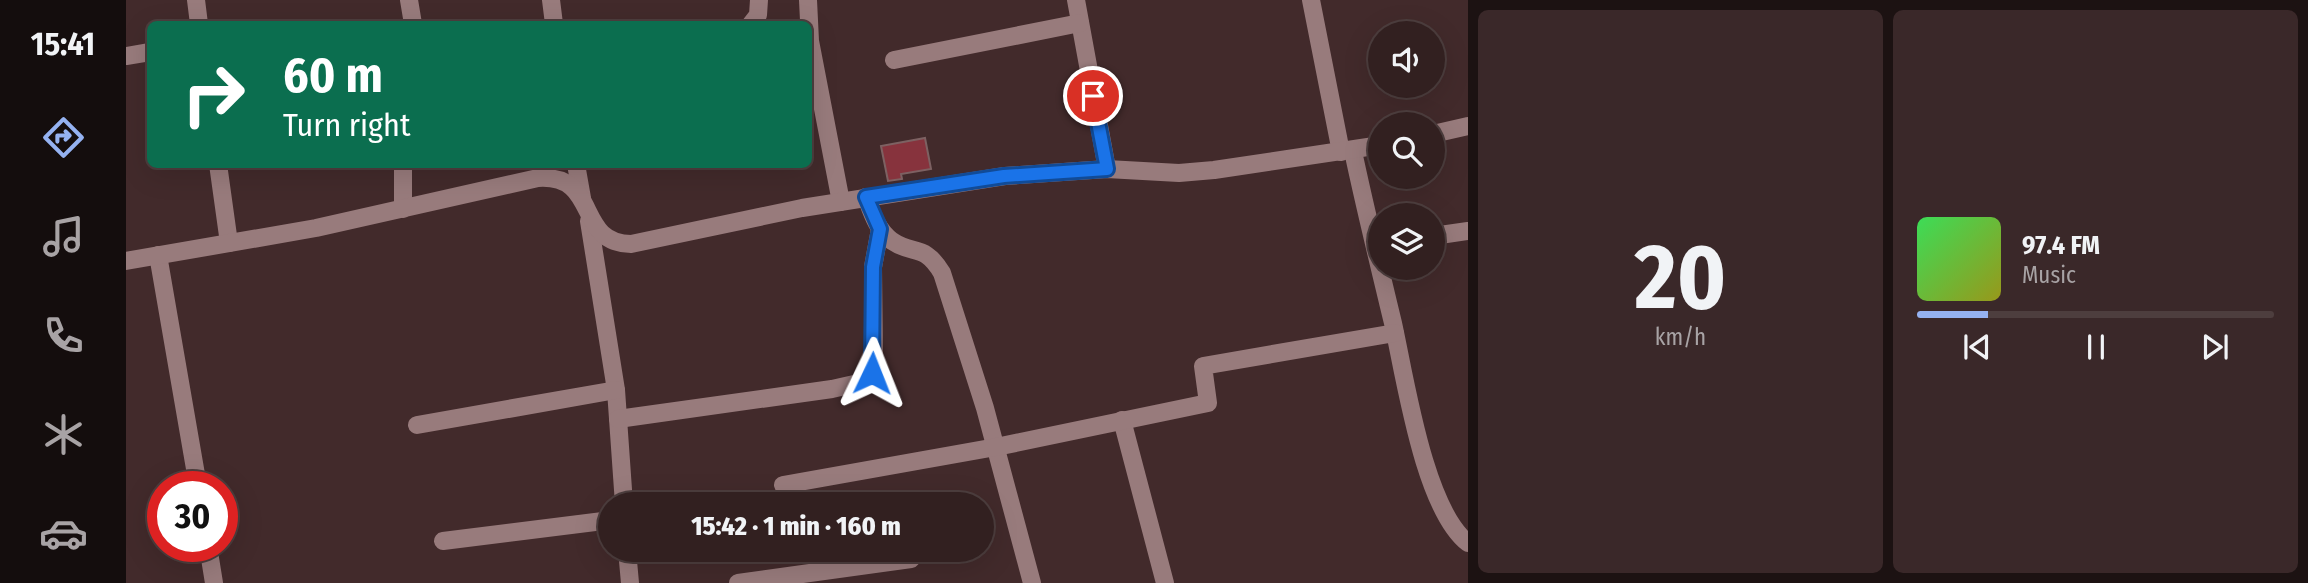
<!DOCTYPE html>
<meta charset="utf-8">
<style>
:root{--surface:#322020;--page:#3a2829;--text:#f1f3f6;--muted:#a8a3a5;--line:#4d3e3e;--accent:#95b2f1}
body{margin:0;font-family:"Fira Sans Condensed",sans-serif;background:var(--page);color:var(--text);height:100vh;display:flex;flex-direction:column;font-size:26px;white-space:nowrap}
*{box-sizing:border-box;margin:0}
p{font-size:23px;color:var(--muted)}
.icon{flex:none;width:38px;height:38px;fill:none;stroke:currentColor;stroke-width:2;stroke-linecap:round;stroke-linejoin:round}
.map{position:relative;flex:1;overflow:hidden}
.drawer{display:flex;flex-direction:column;gap:10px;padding:10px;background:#1c1212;width:840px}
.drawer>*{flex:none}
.top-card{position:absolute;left:21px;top:21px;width:665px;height:147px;border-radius:10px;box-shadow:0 7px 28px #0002,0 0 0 2px var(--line);background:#0b6e4f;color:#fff;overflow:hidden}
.fabs{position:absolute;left:1242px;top:21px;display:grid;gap:14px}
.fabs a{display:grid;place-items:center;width:77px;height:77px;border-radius:50%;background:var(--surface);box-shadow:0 7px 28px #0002,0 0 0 2px var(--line);font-size:35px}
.speed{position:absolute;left:21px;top:471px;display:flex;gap:14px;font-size:35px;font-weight:700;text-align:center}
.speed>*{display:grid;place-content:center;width:91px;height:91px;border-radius:50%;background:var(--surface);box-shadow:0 7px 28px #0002,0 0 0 2px var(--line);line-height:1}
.speed .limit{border:10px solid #d22;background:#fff;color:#111}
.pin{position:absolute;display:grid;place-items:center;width:60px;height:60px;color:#fff;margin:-30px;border:4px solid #fff;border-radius:50%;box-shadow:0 2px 7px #0007}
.me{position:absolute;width:77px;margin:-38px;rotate:2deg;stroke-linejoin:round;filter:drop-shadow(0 0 5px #0008)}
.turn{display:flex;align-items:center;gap:24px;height:147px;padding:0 21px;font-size:32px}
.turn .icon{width:91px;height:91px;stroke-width:2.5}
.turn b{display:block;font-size:49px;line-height:60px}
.drawer .widget{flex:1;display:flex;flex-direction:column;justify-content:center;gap:10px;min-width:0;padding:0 24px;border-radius:10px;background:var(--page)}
.drawer .dial{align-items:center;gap:0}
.dial b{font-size:91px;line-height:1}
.song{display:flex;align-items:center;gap:21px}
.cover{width:84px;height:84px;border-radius:10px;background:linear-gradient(135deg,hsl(130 70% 55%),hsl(60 70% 35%))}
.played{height:7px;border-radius:4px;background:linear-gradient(90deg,var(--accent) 20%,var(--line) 20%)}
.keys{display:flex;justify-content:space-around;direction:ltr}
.drawer .tiles{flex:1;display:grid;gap:10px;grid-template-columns:repeat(2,1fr)}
.trip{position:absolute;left:472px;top:492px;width:396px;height:70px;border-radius:35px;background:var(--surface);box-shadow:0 7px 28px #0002,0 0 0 2px var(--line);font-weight:800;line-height:70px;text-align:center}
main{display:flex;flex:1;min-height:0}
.tabs{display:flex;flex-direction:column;width:126px;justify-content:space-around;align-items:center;background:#140d0d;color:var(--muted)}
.tabs .icon{width:49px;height:49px}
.tabs .on{color:var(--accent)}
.tabs b{font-size:32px;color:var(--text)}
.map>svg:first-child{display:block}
</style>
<main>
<nav class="tabs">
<b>15:41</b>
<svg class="icon on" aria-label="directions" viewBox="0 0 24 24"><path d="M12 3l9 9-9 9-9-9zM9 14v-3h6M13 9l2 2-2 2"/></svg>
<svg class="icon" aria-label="music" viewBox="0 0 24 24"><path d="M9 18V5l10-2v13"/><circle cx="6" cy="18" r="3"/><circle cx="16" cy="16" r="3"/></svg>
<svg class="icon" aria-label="phone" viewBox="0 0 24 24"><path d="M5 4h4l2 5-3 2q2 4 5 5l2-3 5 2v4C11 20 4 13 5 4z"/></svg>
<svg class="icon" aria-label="climate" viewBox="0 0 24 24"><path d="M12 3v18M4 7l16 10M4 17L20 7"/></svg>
<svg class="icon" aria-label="car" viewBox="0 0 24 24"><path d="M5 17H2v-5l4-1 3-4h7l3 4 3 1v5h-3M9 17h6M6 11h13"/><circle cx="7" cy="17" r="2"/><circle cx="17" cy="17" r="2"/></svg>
</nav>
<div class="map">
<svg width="1342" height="583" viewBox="0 0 1342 583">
<rect width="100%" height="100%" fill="#422a2b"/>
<polygon fill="#87333d" stroke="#7d6162" stroke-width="2" points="799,138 805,169 775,174 776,179 762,181 755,146"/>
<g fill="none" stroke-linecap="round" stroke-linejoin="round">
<g stroke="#987b7c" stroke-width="18">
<polyline points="70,0 73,24"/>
<polyline points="283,0 287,24"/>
<polyline points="425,0 428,24"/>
<polyline points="682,0 684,41 715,202"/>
<polyline points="950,0 981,169"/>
<polyline points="1185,0 1215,152"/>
<polyline points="625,24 632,15 633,0"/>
<polyline points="0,56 24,52"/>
<polyline points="768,60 954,23"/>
<polyline points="1307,134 1342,126"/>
<path d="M1227,151C1239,208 1253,265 1267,323C1279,377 1298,509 1342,543"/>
<polyline points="92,164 103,243"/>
<polyline points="277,164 277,209"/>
<polyline points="450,164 456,198"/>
<path d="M740,197C746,213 751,230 766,241C788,256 798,243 816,273L859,408L906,583"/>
<polyline points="463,221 490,390 498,504"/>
<polyline points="1307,236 1342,231"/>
<polyline points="32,255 72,486"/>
<path d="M0,261L190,228L412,178C475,174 448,243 505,244L676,208L879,176L981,169L1053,173L1088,170L1255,145"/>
<polyline points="492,419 706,389 737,382 743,379 748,363 747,267 754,229"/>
<polyline points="996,420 1039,583"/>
<polyline points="291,425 490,390"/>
<polyline points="657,485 870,447 1082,403 1077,366 1269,333"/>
<polyline points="317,541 485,520"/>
<polyline points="82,546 88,583"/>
<polyline points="501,550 504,583"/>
<polyline points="612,583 785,559"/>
</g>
</g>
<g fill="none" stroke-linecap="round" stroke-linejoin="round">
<defs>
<polyline id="route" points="746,373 747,267 754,229 740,197 878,176 981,169 967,96"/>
</defs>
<use href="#route" stroke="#114b97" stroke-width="18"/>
<use href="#route" stroke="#1a73e8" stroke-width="12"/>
</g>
</svg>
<div class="fabs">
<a><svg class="icon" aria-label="sound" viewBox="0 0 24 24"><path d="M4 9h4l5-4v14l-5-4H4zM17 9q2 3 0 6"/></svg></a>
<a><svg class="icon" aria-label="search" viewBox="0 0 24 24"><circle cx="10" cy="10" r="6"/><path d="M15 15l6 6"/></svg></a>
<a><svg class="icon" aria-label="layers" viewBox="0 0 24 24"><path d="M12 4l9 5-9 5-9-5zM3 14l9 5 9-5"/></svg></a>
</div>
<div class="speed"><div class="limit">30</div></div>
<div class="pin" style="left:967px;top:96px;background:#d93025"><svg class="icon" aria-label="arrive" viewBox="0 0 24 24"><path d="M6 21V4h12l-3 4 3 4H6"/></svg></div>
<svg class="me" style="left:746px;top:373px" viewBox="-20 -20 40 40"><path d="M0-17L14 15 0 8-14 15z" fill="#1a73e8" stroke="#fff" stroke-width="4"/></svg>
<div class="trip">15:42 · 1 min · 160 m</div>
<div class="top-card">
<div class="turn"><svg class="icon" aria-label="right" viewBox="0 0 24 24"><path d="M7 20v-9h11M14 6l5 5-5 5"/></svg><div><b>60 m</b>Turn right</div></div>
</div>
</div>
<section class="drawer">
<div class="tiles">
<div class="widget dial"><b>20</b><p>km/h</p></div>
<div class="widget">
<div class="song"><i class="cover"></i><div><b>97.4 FM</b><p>Music</p></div></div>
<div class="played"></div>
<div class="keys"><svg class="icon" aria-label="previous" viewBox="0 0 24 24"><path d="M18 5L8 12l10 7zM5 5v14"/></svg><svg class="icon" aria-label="pause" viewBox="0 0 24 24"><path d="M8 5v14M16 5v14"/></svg><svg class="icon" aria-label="next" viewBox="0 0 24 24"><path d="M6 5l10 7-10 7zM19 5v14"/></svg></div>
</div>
</div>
</section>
</main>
